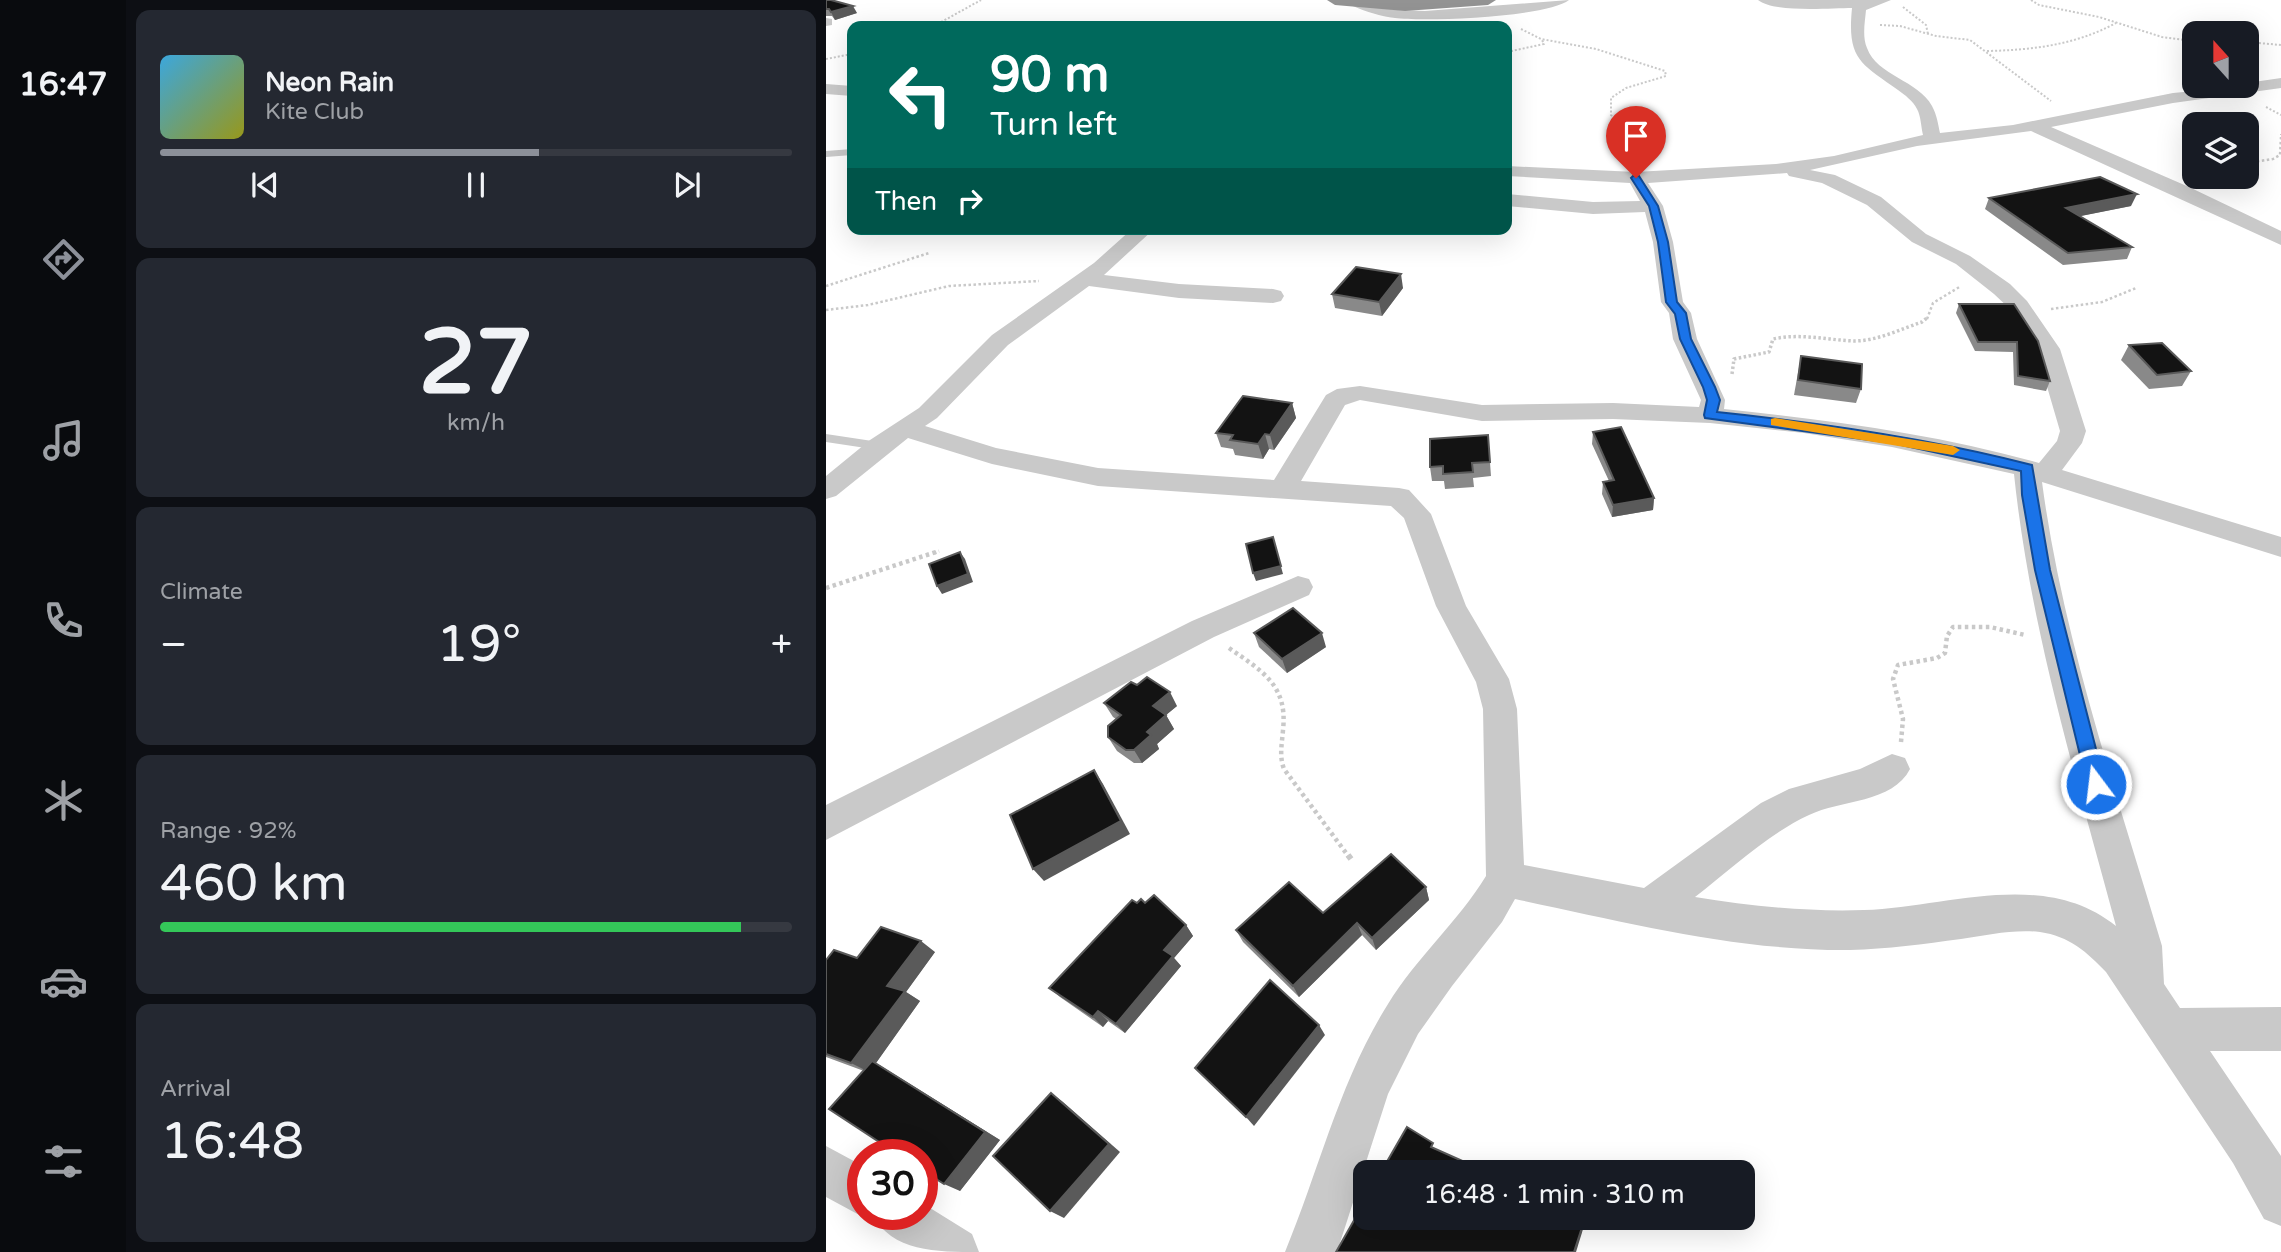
<!DOCTYPE html>
<meta charset="utf-8">
<style>
:root{--surface:#171b24;--page:#242831;--text:#f1f3f6;--muted:#9ea1a6;--line:#363941;--accent:#8c9099}
body{margin:0;font-family:"Varela Round",sans-serif;background:var(--page);color:var(--text);height:100vh;display:flex;flex-direction:column;font-size:26px;white-space:nowrap}
*{box-sizing:border-box;margin:0}
p{font-size:23px;color:var(--muted)}
.icon{flex:none;width:38px;height:38px;fill:none;stroke:currentColor;stroke-width:2;stroke-linecap:round;stroke-linejoin:round}
.map{position:relative;flex:1;overflow:hidden}
.panel{display:flex;flex-direction:column;gap:10px;padding:10px;background:#0d0f14;width:700px}
.panel>*{flex:none}
.guide{position:absolute;left:21px;top:21px;width:665px;height:214px;border-radius:14px;box-shadow:0 7px 28px #0002;background:#00695c;color:#fff;overflow:hidden}
.needle{width:46px;rotate:339deg}
.fabs{position:absolute;left:1356px;top:21px;display:grid;gap:14px}
.fabs a{display:grid;place-items:center;width:77px;height:77px;border-radius:14px;background:var(--surface);box-shadow:0 7px 28px #0002;font-size:35px}
.speed{position:absolute;left:21px;top:1139px;display:flex;gap:14px;font-size:35px;font-weight:700;text-align:center}
.speed>*{display:grid;place-content:center;width:91px;height:91px;border-radius:50%;background:var(--surface);box-shadow:0 7px 28px #0002;line-height:1}
.speed .limit{border:10px solid #d22;background:#fff;color:#111}
.pin{position:absolute;display:grid;place-items:center;width:60px;height:60px;color:#fff;margin:-72px -30px;border-radius:50% 50% 50% 0;rotate:-45deg;box-shadow:0 0 7px #0007}
.pin .icon{rotate:45deg}
.me{position:absolute;width:77px;margin:-38px;rotate:345deg;stroke-linejoin:round;filter:drop-shadow(0 0 5px #0008)}
.turn{display:flex;align-items:center;gap:24px;height:147px;padding:0 28px;font-size:32px}
.turn .icon{width:91px;height:91px;stroke-width:2.5}
.turn b{display:block;font-size:49px;line-height:60px}
.then{display:flex;align-items:center;height:66px;padding:0 28px;background:#0003;gap:14px;font-size:26px}
.big{font-size:52px;font-weight:600;line-height:1.1}
.panel .widget{flex:1;display:flex;flex-direction:column;justify-content:center;gap:10px;min-width:0;padding:0 24px;border-radius:14px;background:var(--page)}
.panel .dial{align-items:center;gap:0}
.dial b{font-size:91px;line-height:1}
.song{display:flex;align-items:center;gap:21px}
.cover{width:84px;height:84px;border-radius:10px;background:linear-gradient(135deg,hsl(200 70% 55%),hsl(60 70% 35%))}
.played{height:7px;border-radius:4px;background:linear-gradient(90deg,var(--accent) 60%,var(--line) 60%)}
.keys{display:flex;justify-content:space-around;direction:ltr}
.heat{display:flex;justify-content:space-between;align-items:center;font-size:38px;direction:ltr}
.charge{height:10px;border-radius:5px;background:linear-gradient(90deg,#34c759 92%,var(--line) 0)}
.trip{position:absolute;left:527px;top:1160px;width:402px;height:70px;border-radius:14px;background:var(--surface);box-shadow:0 7px 28px #0002;font-weight:600;line-height:70px;text-align:center}
main{display:flex;flex:1;min-height:0}
.tabs{display:flex;flex-direction:column;width:126px;justify-content:space-around;align-items:center;background:#090b0e;color:var(--muted)}
.tabs .icon{width:49px;height:49px}
.tabs .on{color:var(--accent)}
.tabs b{font-size:32px;color:var(--text)}
.map>svg:first-child{display:block}
</style>
<main>
<nav class="tabs">
<b>16:47</b>
<svg class="icon on" aria-label="directions" viewBox="0 0 24 24"><path d="M12 3l9 9-9 9-9-9zM9 14v-3h6M13 9l2 2-2 2"/></svg>
<svg class="icon" aria-label="music" viewBox="0 0 24 24"><path d="M9 18V5l10-2v13"/><circle cx="6" cy="18" r="3"/><circle cx="16" cy="16" r="3"/></svg>
<svg class="icon" aria-label="phone" viewBox="0 0 24 24"><path d="M5 4h4l2 5-3 2q2 4 5 5l2-3 5 2v4C11 20 4 13 5 4z"/></svg>
<svg class="icon" aria-label="climate" viewBox="0 0 24 24"><path d="M12 3v18M4 7l16 10M4 17L20 7"/></svg>
<svg class="icon" aria-label="car" viewBox="0 0 24 24"><path d="M5 17H2v-5l4-1 3-4h7l3 4 3 1v5h-3M9 17h6M6 11h13"/><circle cx="7" cy="17" r="2"/><circle cx="17" cy="17" r="2"/></svg>
<svg class="icon" aria-label="filters" viewBox="0 0 24 24"><path d="M4 7h16M4 17h16"/><circle cx="9" cy="7" r="2"/><circle cx="15" cy="17" r="2"/></svg>
</nav>
<section class="panel">
<div class="widget">
<div class="song"><i class="cover"></i><div><b>Neon Rain</b><p>Kite Club</p></div></div>
<div class="played"></div>
<div class="keys"><svg class="icon" aria-label="previous" viewBox="0 0 24 24"><path d="M18 5L8 12l10 7zM5 5v14"/></svg><svg class="icon" aria-label="pause" viewBox="0 0 24 24"><path d="M8 5v14M16 5v14"/></svg><svg class="icon" aria-label="next" viewBox="0 0 24 24"><path d="M6 5l10 7-10 7zM19 5v14"/></svg></div>
</div>
<div class="widget dial"><b>27</b><p>km/h</p></div>
<div class="widget"><p>Climate</p>
<div class="heat"><a>−</a><b class="big">19°</b><a>+</a></div>
</div>
<div class="widget"><p>Range · 92%</p><b class="big">460 km</b><div class="charge"></div></div>
<div class="widget"><p>Arrival</p><b class="big">16:48</b></div>
</section>
<div class="map">
<svg width="1455" height="1252" viewBox="0 0 1455 1252">
<rect width="100%" height="100%" fill="#fff"/>
<g fill="none" stroke-linecap="round" stroke-linejoin="round">
<g stroke="#c9c9c9" stroke-width="2" stroke-dasharray="2 2" stroke-linecap="butt">
<polyline points="1205,0 1213,5 1273,17 1336,37 1368,41"/>
<polyline points="1077,7 1100,25 1102,34"/>
<polyline points="1054,25 1074,26 1110,36 1144,40 1225,101"/>
<polyline points="108,26 155,0"/>
<polyline points="695,29 715,39 770,49 839,71 840,76 800,88 785,98 785,115 805,139"/>
<polyline points="1421,42 1455,45"/>
<path d="M1161,51C1207,50 1249,45 1290,23"/>
<polyline points="681,52 718,44 716,40"/>
<polyline points="0,59 26,54"/>
<polyline points="1440,107 1455,115"/>
<polyline points="1455,139 1455,134"/>
</g>
<g stroke="#c9c9c9" stroke-width="2.5" stroke-dasharray="2.5 2.5" stroke-linecap="butt">
<polyline points="804,137 811,146 813,156"/>
<polyline points="1421,163 1447,159 1454,155 1455,137"/>
<polyline points="0,286 103,253"/>
<polyline points="1225,309 1276,302 1310,288"/>
<polyline points="0,310 42,305 123,286 213,281"/>
<polyline points="1101,319 1107,303 1135,286"/>
</g>
<g stroke="#c9c9c9" stroke-width="3.5" stroke-dasharray="2.5 2.5" stroke-linecap="butt">
<path d="M906,374L908,359L943,352L947,339C974,333 1001,340 1028,341C1051,341 1075,329 1096,322L1102,317"/>
<polyline points="108,553 113,551"/>
</g>
<g stroke="#c9c9c9" stroke-width="4.5" stroke-dasharray="3.5 3.5" stroke-linecap="butt">
<polyline points="0,588 113,551"/>
<path d="M403,648C436,671 462,685 457,730C456,744 453,756 458,769L523,857"/>
<polyline points="1075,742 1077,719 1067,679 1072,665 1111,658 1119,653 1121,636 1127,627 1164,627 1199,635"/>
</g>
<polyline stroke="#c9c9c9" stroke-width="6" stroke-dasharray="5 5" stroke-linecap="butt" points="522,855 528,863"/>
<g fill="#c9c9c9" fill-rule="evenodd">
<polygon points="26,149 26,155 0,157 0,151"/>
<polygon points="0,434 53,442 60,446 53,450 0,442"/>
</g>
<g fill="#c9c9c9" fill-rule="evenodd">
<path d="M527,0H536L551,7L571,10L599,11L743,0C722,17 599,22 569,18C554,16 541,12 527,6Z"/>
<path d="M932,0H1065L1040,10C1039,22 1036,36 1041,48C1051,76 1092,80 1106,106C1111,115 1112,124 1114,133L1187,125L1347,93L1421,86V83L1455,78V88L1347,103L1225,127L1363,187L1455,231V245L1205,131L1091,146L984,170L1009,175L1055,197L1100,234L1144,256L1184,284L1201,301L1234,349L1260,431L1256,443L1236,470L1455,537V557L1216,482C1237,640 1291,794 1336,946L1338,984L1354,1008L1455,1007V1051H1384L1455,1156V1226L1438,1219L1407,1163L1280,972C1261,952 1243,936 1214,932C1188,929 1161,935 1135,939C1098,944 1061,949 1024,950C911,951 799,922 689,899L676,922L626,986L592,1034L562,1094L511,1252H459C493,1170 514,1080 562,1004C590,958 632,922 660,876L657,709L650,682L610,606L578,518L565,506L272,486L166,464L82,438L10,496L0,499V476L44,440L93,408L166,335L268,263L306,229H328L278,275L353,284L447,289L455,291L458,296L455,301L447,303L353,298L263,286L182,345L111,418L99,426L170,448L272,468L448,480L500,395L511,389L534,386L656,405L787,403L873,407L875,400L847,339L843,313L835,302L827,242L819,212L767,214L681,206V194L767,202L814,201L804,183L681,176V166L810,172L950,164L1008,156L1097,135C1095,127 1095,116 1091,109C1087,101 1079,95 1072,90C1034,63 1021,59 1026,8C1004,8 948,13 932,0ZM961,173L963,176L996,183L1041,205L1086,242L1130,264L1168,294L1185,310L1210,349L1234,431L1231,441L1213,463C1111,434 1003,420 898,409L899,400L871,339L865,313L857,302L847,242L837,206L822,183ZM534,400L656,421L787,419L884,423L978,433L1066,447L1188,474C1204,628 1250,777 1290,926C1218,868 1121,907 1038,910C982,912 924,906 869,897C905,869 942,834 983,815C1014,800 1067,803 1084,769L1079,758L1066,754L1034,769L963,789L935,803L818,888L698,865L691,709L683,679L640,606L605,514L583,490L573,488L475,481L519,405Z"/>
<polygon points="0,18 6,19 6,25 0,26"/>
<polygon points="0,84 26,86 26,96 0,94"/>
<polygon points="472,576 483,579 487,587 483,595 388,637 0,840 0,805 366,621"/>
<polygon points="0,1146 37,1166 37,1214 43,1214 37,1217 0,1197"/>
<path d="M96,1203L146,1234L153,1252C110,1252 66,1252 46,1214H96Z"/>
</g>
<polygon fill="#939393" fill-rule="evenodd" points="501,0 670,0 662,5 579,11 509,5"/>
</g>
<g fill="#898989">
<polygon points="0,0 31,13 9,20 6,16 0,16"/>
<polygon points="1163,198 1305,206 1254,216 1306,247 1301,259 1237,265 1159,209"/>
<polygon points="577,288 556,316 509,308 506,294"/>
<polygon points="1133,304 1188,304 1224,381 1220,391 1188,385 1187,352 1149,351 1130,313"/>
<polygon points="1303,345 1365,371 1356,386 1323,389 1295,360"/>
<polygon points="975,356 1035,389 1030,403 968,395"/>
<polygon points="466,403 470,418 448,450 443,449 437,459 409,455 407,449 395,447 390,433"/>
<polygon points="767,432 828,498 827,510 786,517 776,494 777,482 783,481 766,444"/>
<polygon points="662,435 665,476 647,478 648,487 619,489 618,481 606,481 604,467"/>
<polygon points="428,633 500,647 461,673 433,647"/>
<polygon points="278,703 351,706 340,715 348,729 331,744 333,749 316,763 308,763 291,751 282,737 290,719 287,717"/>
<polygon points="600,887 603,900 550,950 536,935 473,997 417,942 410,930 497,913"/>
<polygon points="311,903 319,903 360,925 367,936 348,958 355,966 299,1033 282,1021 277,1027 234,997 223,988"/>
<polygon points="109,952 80,992 94,1001 50,1063 174,1140 134,1191 38,1071 0,1057 0,960"/>
</g>
<g fill="#5a5a5a">
<polygon points="27,6 31,13 9,20 5,12"/>
<polygon points="1311,194 1305,206 1235,220 1240,208"/>
<polygon points="575,274 577,288 556,316 553,302"/>
<polygon points="466,403 470,418 448,450 444,435"/>
<polygon points="439,434 443,449 437,459 432,444"/>
<polygon points="828,498 827,510 786,517 787,505"/>
<polygon points="447,537 457,574 430,581 427,573"/>
<polygon points="134,552 139,559 147,582 116,594 111,586"/>
<polygon points="496,633 500,647 461,673 456,659"/>
<polygon points="344,692 351,706 340,715 348,729 331,744 333,749 316,763 308,750 321,732 327,706"/>
<polygon points="268,770 277,784 304,834 218,881 207,869"/>
<polygon points="600,887 603,900 550,950 546,938"/>
<polygon points="531,923 536,935 473,997 467,986"/>
<polygon points="360,925 367,936 348,958 355,966 299,1033 290,1024 338,950"/>
<polygon points="95,941 109,952 80,992 94,1001 50,1063 174,1140 134,1191 118,1184 43,1072 25,1063 61,986"/>
<polygon points="272,1011 282,1021 277,1027 267,1017"/>
<polygon points="493,1025 499,1035 428,1126 420,1117"/>
<polygon points="225,1093 237,1102 294,1152 238,1218 224,1211"/>
<polygon points="759,1218 758,1226 750,1252 748,1252"/>
</g>
<g fill="#131313" stroke="#5a5a5a" stroke-width="2">
<polygon points="0,0 5,0 27,6 5,12 3,9 0,9"/>
<polygon points="1274,177 1311,194 1240,208 1306,247 1242,253 1163,198"/>
<polygon points="530,267 575,274 553,302 506,294"/>
<polygon points="1133,304 1188,304 1212,341 1224,381 1192,376 1191,342 1152,342"/>
<polygon points="1336,343 1365,371 1331,375 1303,345"/>
<polygon points="975,356 1036,364 1035,389 972,380"/>
<polygon points="417,396 466,403 444,435 439,434 432,444 404,440 407,435 390,433"/>
<polygon points="795,427 828,498 787,505 777,482 788,480 767,432"/>
<polygon points="662,435 664,462 646,463 647,472 617,474 617,466 604,467 604,439"/>
<polygon points="447,537 455,566 427,573 420,544"/>
<polygon points="134,552 142,574 111,586 103,564"/>
<polygon points="467,608 496,633 456,659 428,633"/>
<polygon points="321,677 344,692 327,706 340,715 321,732 325,735 308,750 300,750 282,737 282,726 295,715 278,703 305,682 311,685"/>
<polygon points="268,770 295,821 207,869 184,815"/>
<polygon points="565,854 600,887 546,938 531,923 467,986 410,930 463,882 497,913"/>
<polygon points="328,895 360,925 338,950 347,956 290,1024 272,1011 267,1017 223,988 306,900 311,903 315,899 319,903"/>
<polygon points="55,927 95,941 61,986 79,991 25,1063 0,1054 0,960 8,950 31,958"/>
<polygon points="444,980 493,1025 420,1117 369,1068"/>
<polygon points="46,1061 159,1132 118,1184 96,1170 96,1155 73,1155 3,1109"/>
<polygon points="225,1093 283,1144 224,1211 167,1156"/>
<polygon points="581,1127 607,1143 605,1147 661,1172 555,1172"/>
<polygon points="539,1201 539,1218 759,1218 748,1252 510,1252"/>
</g>
<path fill="#1a73e8" stroke="#114b97" stroke-width="2" d="M807,176H813L832,206L842,242L851,302L860,313L865,339L889,387L894,400L891,412C997,423 1103,438 1206,465L1224,570L1279,784L1276,789L1270,792L1264,789L1261,784L1209,570L1196,495L1195,471L1066,443L879,418L878,415L881,400L877,387L854,339L849,314L840,302L832,242L823,206L805,178Z"/>
<polygon fill="#f59e0b" points="949,418 1127,446 1134,450 1127,455 945,425 945,419"/>
</svg>
<div class="fabs">
<a><svg class="needle" viewBox="-14 -14 28 28"><path d="M0-13l5 13h-10z" fill="#e53935"/><path d="M0 13l5-13h-10z" fill="#9ea1a6"/></svg></a>
<a><svg class="icon" aria-label="layers" viewBox="0 0 24 24"><path d="M12 4l9 5-9 5-9-5zM3 14l9 5 9-5"/></svg></a>
</div>
<div class="speed"><div class="limit">30</div></div>
<div class="pin" style="left:810px;top:178px;background:#d93025"><svg class="icon" aria-label="arrive" viewBox="0 0 24 24"><path d="M6 21V4h12l-3 4 3 4H6"/></svg></div>
<svg class="me" style="left:1270px;top:784px" viewBox="-20 -20 40 40"><circle r="17" fill="#1a73e8" stroke="#fff" stroke-width="3"/><path d="M0-11L8 9 0 5-8 9z" fill="#fff"/></svg>
<div class="trip">16:48 · 1 min · 310 m</div>
<div class="guide">
<div class="turn"><svg class="icon" aria-label="left" viewBox="0 0 24 24"><path d="M17 20v-9H6M10 6l-5 5 5 5"/></svg><div><b>90 m</b>Turn left</div></div>
<div class="then">Then<svg class="icon" aria-label="right" viewBox="0 0 24 24"><path d="M7 20v-9h11M14 6l5 5-5 5"/></svg></div>
</div>
</div>
</main>
